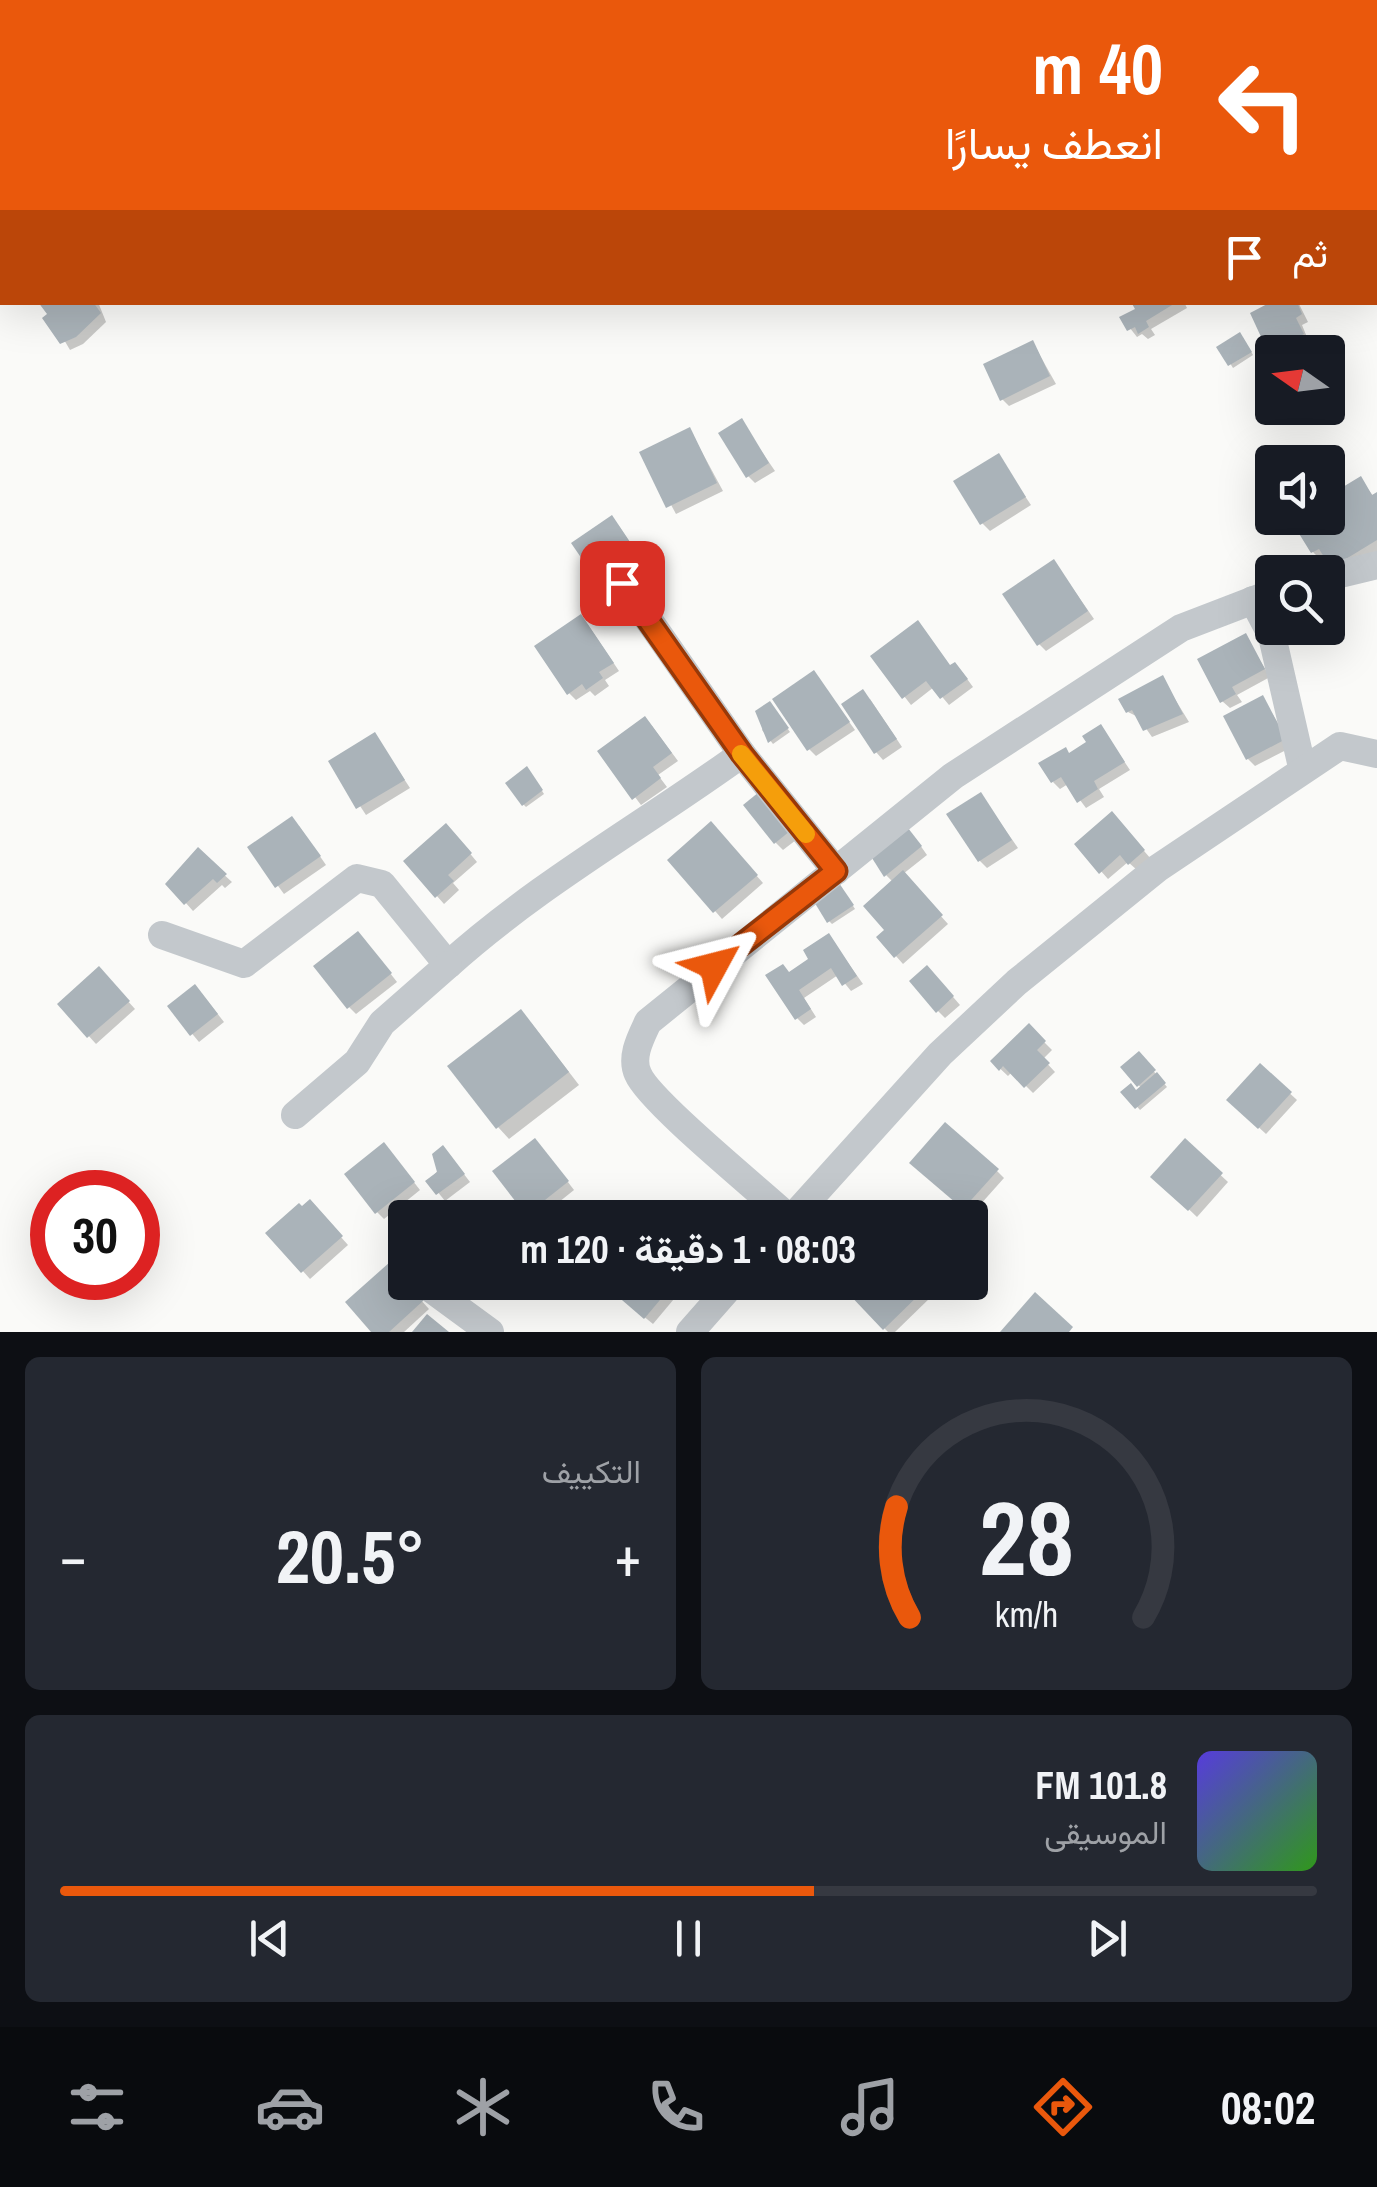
<!DOCTYPE html>
<html lang="ar">
<meta charset="utf-8">
<style>
:root{--surface:#171b24;--page:#242831;--text:#f1f3f6;--muted:#9ea1a6;--line:#363941;--accent:#ea580c}
body{margin:0;font-family:"Archivo Narrow",Vazirmatn,sans-serif;background:var(--page);color:var(--text);direction:rtl;height:100vh;display:flex;flex-direction:column;font-size:38px;white-space:nowrap}
*{box-sizing:border-box;margin:0}
p{font-size:32px;color:var(--muted)}
.icon{flex:none;width:55px;height:55px;fill:none;stroke:currentColor;stroke-width:2;stroke-linecap:round;stroke-linejoin:round}
.map{position:relative;height:1332px;overflow:hidden;direction:ltr}
.sheet{display:flex;flex-direction:column;gap:25px;padding:25px;background:#0d0f14;flex:1}
.sheet>*{flex:none}
.hud{position:absolute;left:0px;top:0px;width:1378px;height:305px;box-shadow:0 10px 40px #0002;direction:rtl;background:#ea580c;color:#fff;overflow:hidden}
.needle{width:65px;rotate:284deg}
.fabs{position:absolute;left:1255px;top:335px;display:grid;gap:20px}
.fabs a{display:grid;place-items:center;width:90px;height:90px;border-radius:10px;background:var(--surface);box-shadow:0 10px 40px #0002;font-size:50px}
.speed{position:absolute;left:30px;top:1170px;display:flex;gap:20px;font-size:50px;font-weight:700;text-align:center}
.speed>*{display:grid;place-content:center;width:130px;height:130px;border-radius:50%;background:var(--surface);box-shadow:0 10px 40px #0002;line-height:1}
.speed .limit{border:15px solid #d22;background:#fff;color:#111}
.pin{position:absolute;display:grid;place-items:center;width:85px;height:85px;color:#fff;margin:-42px;border-radius:20px;box-shadow:0 5px 15px #0006}
.me{position:absolute;width:110px;margin:-55px;rotate:52deg;stroke-linejoin:round;filter:drop-shadow(0 0 8px #0008)}
.turn{display:flex;align-items:center;gap:35px;height:210px;padding:0 50px;font-size:45px}
.turn .icon{width:130px;height:130px;stroke-width:2.5}
.turn b{display:block;font-size:70px;line-height:85px}
.then{display:flex;align-items:center;height:95px;padding:0 50px;background:#0003;gap:20px;font-size:38px}
.big{font-size:75px;font-weight:700;line-height:1.1}
.sheet .tile{flex:1;display:flex;flex-direction:column;justify-content:center;gap:15px;min-width:0;padding:0 35px;border-radius:15px;background:var(--page)}
.sheet .dial{align-items:center;gap:0}
.dial svg{height:260px;overflow:visible;fill:none;stroke:var(--line);stroke-width:7;stroke-linecap:round;text-anchor:middle}
.dial text{fill:var(--text);stroke:none}
.song{display:flex;align-items:center;gap:30px}
.cover{width:120px;height:120px;border-radius:15px;background:linear-gradient(135deg,hsl(250 70% 55%),hsl(110 70% 35%))}
.played{height:10px;border-radius:5px;background:linear-gradient(90deg,var(--accent) 60%,var(--line) 60%)}
.keys{display:flex;justify-content:space-around;direction:ltr}
.heat{display:flex;justify-content:space-between;align-items:center;font-size:55px;direction:ltr}
.sheet .tiles{flex:1;display:grid;gap:25px;grid-template-columns:1fr 1fr}
.tile:last-child{grid-column:span 2}
.trip{position:absolute;left:388px;top:1200px;width:600px;height:100px;border-radius:10px;background:var(--surface);box-shadow:0 10px 40px #0002;font-weight:700;line-height:100px;text-align:center;direction:rtl}
.tab-bar{display:flex;height:160px;justify-content:space-around;align-items:center;background:#090b0e;color:var(--muted)}
.tab-bar .icon{width:70px;height:70px}
.tab-bar .current{color:var(--accent)}
.tab-bar b{font-size:45px;color:var(--text)}
.map>svg:first-child{display:block}
</style>
<div class="map">
<svg width="1377" height="1332" viewBox="0 0 1377 1332">
<rect width="100%" height="100%" fill="#fafaf8"/>
<g fill="#0003">
<polygon points="623,0 650,0 653,2 618,2"/>
<polygon points="926,0 1000,0 927,2"/>
<polygon points="1375,77 1377,81 1375,119"/>
<polygon points="1377,247 1377,278 1375,276"/>
<polygon points="42,302 98,302 106,322 83,344 70,350"/>
<polygon points="1134,302 1184,302 1187,308 1151,329 1155,335 1148,339 1142,334 1137,337 1122,318 1138,309"/>
<polygon points="1277,302 1298,302 1308,322 1302,325 1309,342 1294,352 1278,352 1253,314"/>
<polygon points="1243,338 1253,355 1233,368 1220,347"/>
<polygon points="1033,343 1056,384 1009,406 1002,399"/>
<polygon points="741,421 775,471 755,483 748,476"/>
<polygon points="690,430 723,491 676,514 643,453"/>
<polygon points="998,456 1031,505 990,531 982,523"/>
<polygon points="1360,479 1374,497 1377,495 1377,552 1340,574 1326,556 1320,559 1313,552 1294,520 1328,518 1328,499"/>
<polygon points="619,526 641,559 604,584 575,544"/>
<polygon points="1060,570 1094,619 1046,651 1039,644"/>
<polygon points="588,625 619,671 605,680 609,686 595,696 590,691 576,700 569,693"/>
<polygon points="1245,636 1270,677 1237,695 1242,702 1230,708 1222,701"/>
<polygon points="873,656 951,667 962,672 973,687 949,705 934,687 911,705"/>
<polygon points="814,673 855,730 816,756 809,749"/>
<polygon points="1162,678 1189,722 1152,737 1138,717 1128,712"/>
<polygon points="1263,698 1292,747 1255,766 1248,759"/>
<polygon points="870,699 902,747 883,760 876,752"/>
<polygon points="772,707 790,732 773,744 762,730"/>
<polygon points="652,726 678,761 658,775 667,787 641,805 601,752"/>
<polygon points="1101,727 1130,770 1099,789 1104,797 1086,808 1068,784 1060,789 1053,782 1070,755 1089,743"/>
<polygon points="375,735 410,788 366,815 331,762"/>
<polygon points="530,772 544,794 526,807 523,804"/>
<polygon points="759,795 796,840 783,850 776,843"/>
<polygon points="981,795 1018,848 987,868 980,861"/>
<polygon points="1119,822 1151,859 1137,870 1128,862 1108,879 1077,844"/>
<polygon points="299,826 326,865 284,894 250,848"/>
<polygon points="718,832 763,883 722,919 671,860"/>
<polygon points="453,833 477,862 453,883 459,890 444,904 406,861"/>
<polygon points="915,838 927,855 903,874 948,924 903,964 880,938 888,931 893,882 886,875"/>
<polygon points="198,851 232,882 225,888 222,885 193,911 169,884"/>
<polygon points="842,889 855,909 832,924 829,921"/>
<polygon points="829,936 863,984 851,991 838,975 804,998 816,1017 804,1025 797,1018 790,974 812,959"/>
<polygon points="365,941 397,982 356,1014 349,1007"/>
<polygon points="934,975 960,1005 945,1018 938,1011"/>
<polygon points="106,977 135,1009 96,1044 60,1004"/>
<polygon points="202,994 224,1022 199,1042 170,1007"/>
<polygon points="532,1024 579,1085 509,1139 498,1127"/>
<polygon points="1029,1027 1052,1050 1043,1059 1055,1072 1033,1093 1012,1072 1008,1076 993,1062"/>
<polygon points="1139,1054 1167,1087 1140,1110 1124,1092 1148,1096 1123,1067"/>
<polygon points="1260,1066 1297,1100 1266,1134 1229,1100"/>
<polygon points="1185,1142 1228,1182 1197,1217 1154,1176"/>
<polygon points="542,1148 574,1190 539,1218 532,1218 528,1213"/>
<polygon points="391,1153 420,1190 384,1219 377,1212"/>
<polygon points="450,1156 470,1182 445,1201 429,1181"/>
<polygon points="920,1170 997,1171 1004,1178 971,1215"/>
<polygon points="310,1202 348,1245 310,1279 269,1233"/>
<polygon points="390,1266 429,1309 404,1332 375,1332"/>
<polygon points="628,1282 679,1282 684,1287 653,1324 625,1301"/>
<polygon points="922,1282 933,1295 895,1332 888,1332 849,1291"/>
</g>
<g fill="#aab3b9">
<polygon points="38,302 93,302 101,313 76,337 60,344 42,318 47,314"/>
<polygon points="1131,302 1177,302 1146,321 1149,327 1138,334 1135,327 1127,331 1119,317 1135,309"/>
<polygon points="1271,302 1297,302 1302,314 1296,318 1304,334 1287,342 1291,349 1284,352 1276,352 1268,336 1262,339 1250,313"/>
<polygon points="1240,332 1252,352 1228,366 1216,347"/>
<polygon points="1033,340 1050,376 1000,401 983,364"/>
<polygon points="742,418 769,463 746,478 718,433"/>
<polygon points="690,427 717,483 666,508 639,452"/>
<polygon points="999,453 1026,497 980,525 953,481"/>
<polygon points="1361,476 1372,495 1377,492 1377,540 1331,568 1319,549 1311,553 1290,519 1328,518 1328,496"/>
<polygon points="612,515 636,551 595,578 571,543"/>
<polygon points="1054,559 1088,611 1037,646 1002,594"/>
<polygon points="581,614 614,663 599,672 603,678 586,690 582,684 567,695 534,646"/>
<polygon points="918,620 950,665 955,662 968,679 940,699 926,681 902,699 870,656"/>
<polygon points="1246,633 1265,669 1232,687 1236,694 1220,703 1197,659"/>
<polygon points="814,670 850,722 807,751 772,699"/>
<polygon points="1163,675 1183,714 1143,731 1132,710 1126,713 1118,699"/>
<polygon points="863,689 897,739 874,754 841,704"/>
<polygon points="1263,695 1286,739 1246,760 1223,716"/>
<polygon points="770,701 789,728 768,743 755,711"/>
<polygon points="645,716 672,753 653,767 661,778 632,800 597,751"/>
<polygon points="1101,724 1125,762 1094,781 1098,789 1077,803 1061,777 1051,783 1038,763 1066,747 1069,753 1086,742 1082,736"/>
<polygon points="375,732 405,780 356,809 328,761"/>
<polygon points="527,766 543,790 522,806 505,783"/>
<polygon points="759,792 790,831 774,844 743,805"/>
<polygon points="981,792 1012,840 978,862 946,814"/>
<polygon points="1112,811 1145,850 1128,865 1120,855 1099,874 1074,844"/>
<polygon points="292,816 321,856 275,888 247,847"/>
<polygon points="711,821 758,875 713,913 667,860"/>
<polygon points="446,823 472,853 448,875 454,881 435,898 403,861"/>
<polygon points="908,828 922,846 884,877 872,858"/>
<polygon points="198,847 227,874 217,883 213,879 184,905 165,884"/>
<polygon points="903,870 943,915 894,958 876,937 884,930 863,906"/>
<polygon points="839,883 854,905 827,923 813,900"/>
<polygon points="358,931 392,973 347,1009 313,966"/>
<polygon points="829,933 857,976 842,986 831,968 799,990 811,1009 795,1020 765,975 783,964 789,972 808,959 803,950"/>
<polygon points="927,965 954,996 936,1013 909,981"/>
<polygon points="99,966 130,1001 87,1038 57,1004"/>
<polygon points="195,984 218,1014 190,1036 167,1006"/>
<polygon points="521,1009 569,1072 496,1129 447,1066"/>
<polygon points="1029,1023 1046,1041 1037,1050 1050,1063 1024,1088 1003,1066 999,1071 990,1061"/>
<polygon points="1139,1051 1156,1070 1137,1087 1120,1067"/>
<polygon points="1260,1063 1292,1092 1258,1129 1226,1100"/>
<polygon points="1157,1072 1166,1083 1135,1109 1120,1092 1131,1083 1136,1090"/>
<polygon points="945,1122 999,1169 963,1209 909,1163"/>
<polygon points="535,1138 569,1181 526,1215 492,1171"/>
<polygon points="1185,1138 1223,1173 1188,1211 1150,1177"/>
<polygon points="384,1142 415,1182 375,1214 344,1174"/>
<polygon points="443,1145 465,1174 436,1195 425,1181 437,1172 432,1154"/>
<polygon points="310,1199 343,1236 301,1273 265,1233 299,1203 302,1206"/>
<polygon points="390,1262 424,1300 389,1332 371,1332 345,1302"/>
<polygon points="624,1282 675,1282 644,1319 615,1294"/>
<polygon points="854,1282 925,1282 928,1286 883,1330 846,1291"/>
<polygon points="1035,1292 1073,1327 1069,1332 1000,1332"/>
<polygon points="427,1314 449,1332 412,1332"/>
</g>
<g fill="none" stroke-linecap="round" stroke-linejoin="round">
<g stroke="#c3c8cc" stroke-width="28">
<polyline points="492,2 496,0"/>
<polyline points="1190,2 1195,0"/>
<polyline points="1328,577 1377,565"/>
<polyline points="623,583 742,754 836,871"/>
<polyline points="1253,600 1272,636 1302,767"/>
<path d="M162,935L244,964L357,878L382,884L448,965C538,884 644,825 742,754"/>
<polyline points="295,1115 357,1062 382,1023 448,965"/>
<path d="M789,1218C760,1191 649,1101 638,1074C630,1057 641,1037 648,1022L953,776L1181,628L1272,593"/>
<polyline points="792,1218 940,1054 1017,982 1158,868 1340,746 1377,754"/>
<polyline points="434,1291 490,1332"/>
<polyline points="690,1332 734,1282"/>
</g>
</g>
<g fill="none" stroke-linecap="round" stroke-linejoin="round">
<defs>
<polyline id="route" points="622,583 742,754 836,871 714,966"/>
</defs>
<use href="#route" stroke="#983908" stroke-width="25"/>
<use href="#route" stroke="#ea580c" stroke-width="18"/>
<polyline stroke="#f59e0b" stroke-width="18" points="741,754 806,834"/>
</g>
</svg>
<div class="fabs">
<a><svg class="needle" viewBox="-14 -14 28 28"><path d="M0-13l5 13h-10z" fill="#e53935"/><path d="M0 13l5-13h-10z" fill="#9ea1a6"/></svg></a>
<a><svg class="icon" aria-label="sound" viewBox="0 0 24 24"><path d="M4 9h4l5-4v14l-5-4H4zM17 9q2 3 0 6"/></svg></a>
<a><svg class="icon" aria-label="search" viewBox="0 0 24 24"><circle cx="10" cy="10" r="6"/><path d="M15 15l6 6"/></svg></a>
</div>
<div class="speed"><div class="limit">30</div></div>
<div class="pin" style="left:622px;top:583px;background:#d93025"><svg class="icon" aria-label="arrive" viewBox="0 0 24 24"><path d="M6 21V4h12l-3 4 3 4H6"/></svg></div>
<svg class="me" style="left:714px;top:966px" viewBox="-20 -20 40 40"><path d="M0-17L14 15 0 8-14 15z" fill="#ea580c" stroke="#fff" stroke-width="4"/></svg>
<div class="trip">08:03 · 1 دقيقة · 120 m</div>
<div class="hud">
<div class="turn"><svg class="icon" aria-label="left" viewBox="0 0 24 24"><path d="M17 20v-9H6M10 6l-5 5 5 5"/></svg><div><b>40 m</b>انعطف يسارًا</div></div>
<div class="then">ثم<svg class="icon" aria-label="arrive" viewBox="0 0 24 24"><path d="M6 21V4h12l-3 4 3 4H6"/></svg></div>
</div>
</div>
<section class="sheet">
<div class="tiles">
<div class="tile dial"><svg viewBox="0 0 100 80">
<path d="M14 69A42 42 0 1 1 86 69"/>
<path d="M14 69A42 42 0 0 1 10 35" stroke="#ea580c"/>
<text x="50" y="56" font-size="32" font-weight="700">28</text>
<text x="50" y="72" font-size="11">km/h</text>
</svg></div>
<div class="tile"><p>التكييف</p>
<div class="heat"><a>−</a><b class="big">20.5°</b><a>+</a></div>
</div>
<div class="tile">
<div class="song"><i class="cover"></i><div><b>101.8 FM</b><p>الموسيقى</p></div></div>
<div class="played"></div>
<div class="keys"><svg class="icon" aria-label="previous" viewBox="0 0 24 24"><path d="M18 5L8 12l10 7zM5 5v14"/></svg><svg class="icon" aria-label="pause" viewBox="0 0 24 24"><path d="M8 5v14M16 5v14"/></svg><svg class="icon" aria-label="next" viewBox="0 0 24 24"><path d="M6 5l10 7-10 7zM19 5v14"/></svg></div>
</div>
</div>
</section>
<nav class="tab-bar">
<b>08:02</b>
<svg class="icon current" aria-label="directions" viewBox="0 0 24 24"><path d="M12 3l9 9-9 9-9-9zM9 14v-3h6M13 9l2 2-2 2"/></svg>
<svg class="icon" aria-label="music" viewBox="0 0 24 24"><path d="M9 18V5l10-2v13"/><circle cx="6" cy="18" r="3"/><circle cx="16" cy="16" r="3"/></svg>
<svg class="icon" aria-label="phone" viewBox="0 0 24 24"><path d="M5 4h4l2 5-3 2q2 4 5 5l2-3 5 2v4C11 20 4 13 5 4z"/></svg>
<svg class="icon" aria-label="climate" viewBox="0 0 24 24"><path d="M12 3v18M4 7l16 10M4 17L20 7"/></svg>
<svg class="icon" aria-label="car" viewBox="0 0 24 24"><path d="M5 17H2v-5l4-1 3-4h7l3 4 3 1v5h-3M9 17h6M6 11h13"/><circle cx="7" cy="17" r="2"/><circle cx="17" cy="17" r="2"/></svg>
<svg class="icon" aria-label="filters" viewBox="0 0 24 24"><path d="M4 7h16M4 17h16"/><circle cx="9" cy="7" r="2"/><circle cx="15" cy="17" r="2"/></svg>
</nav>
